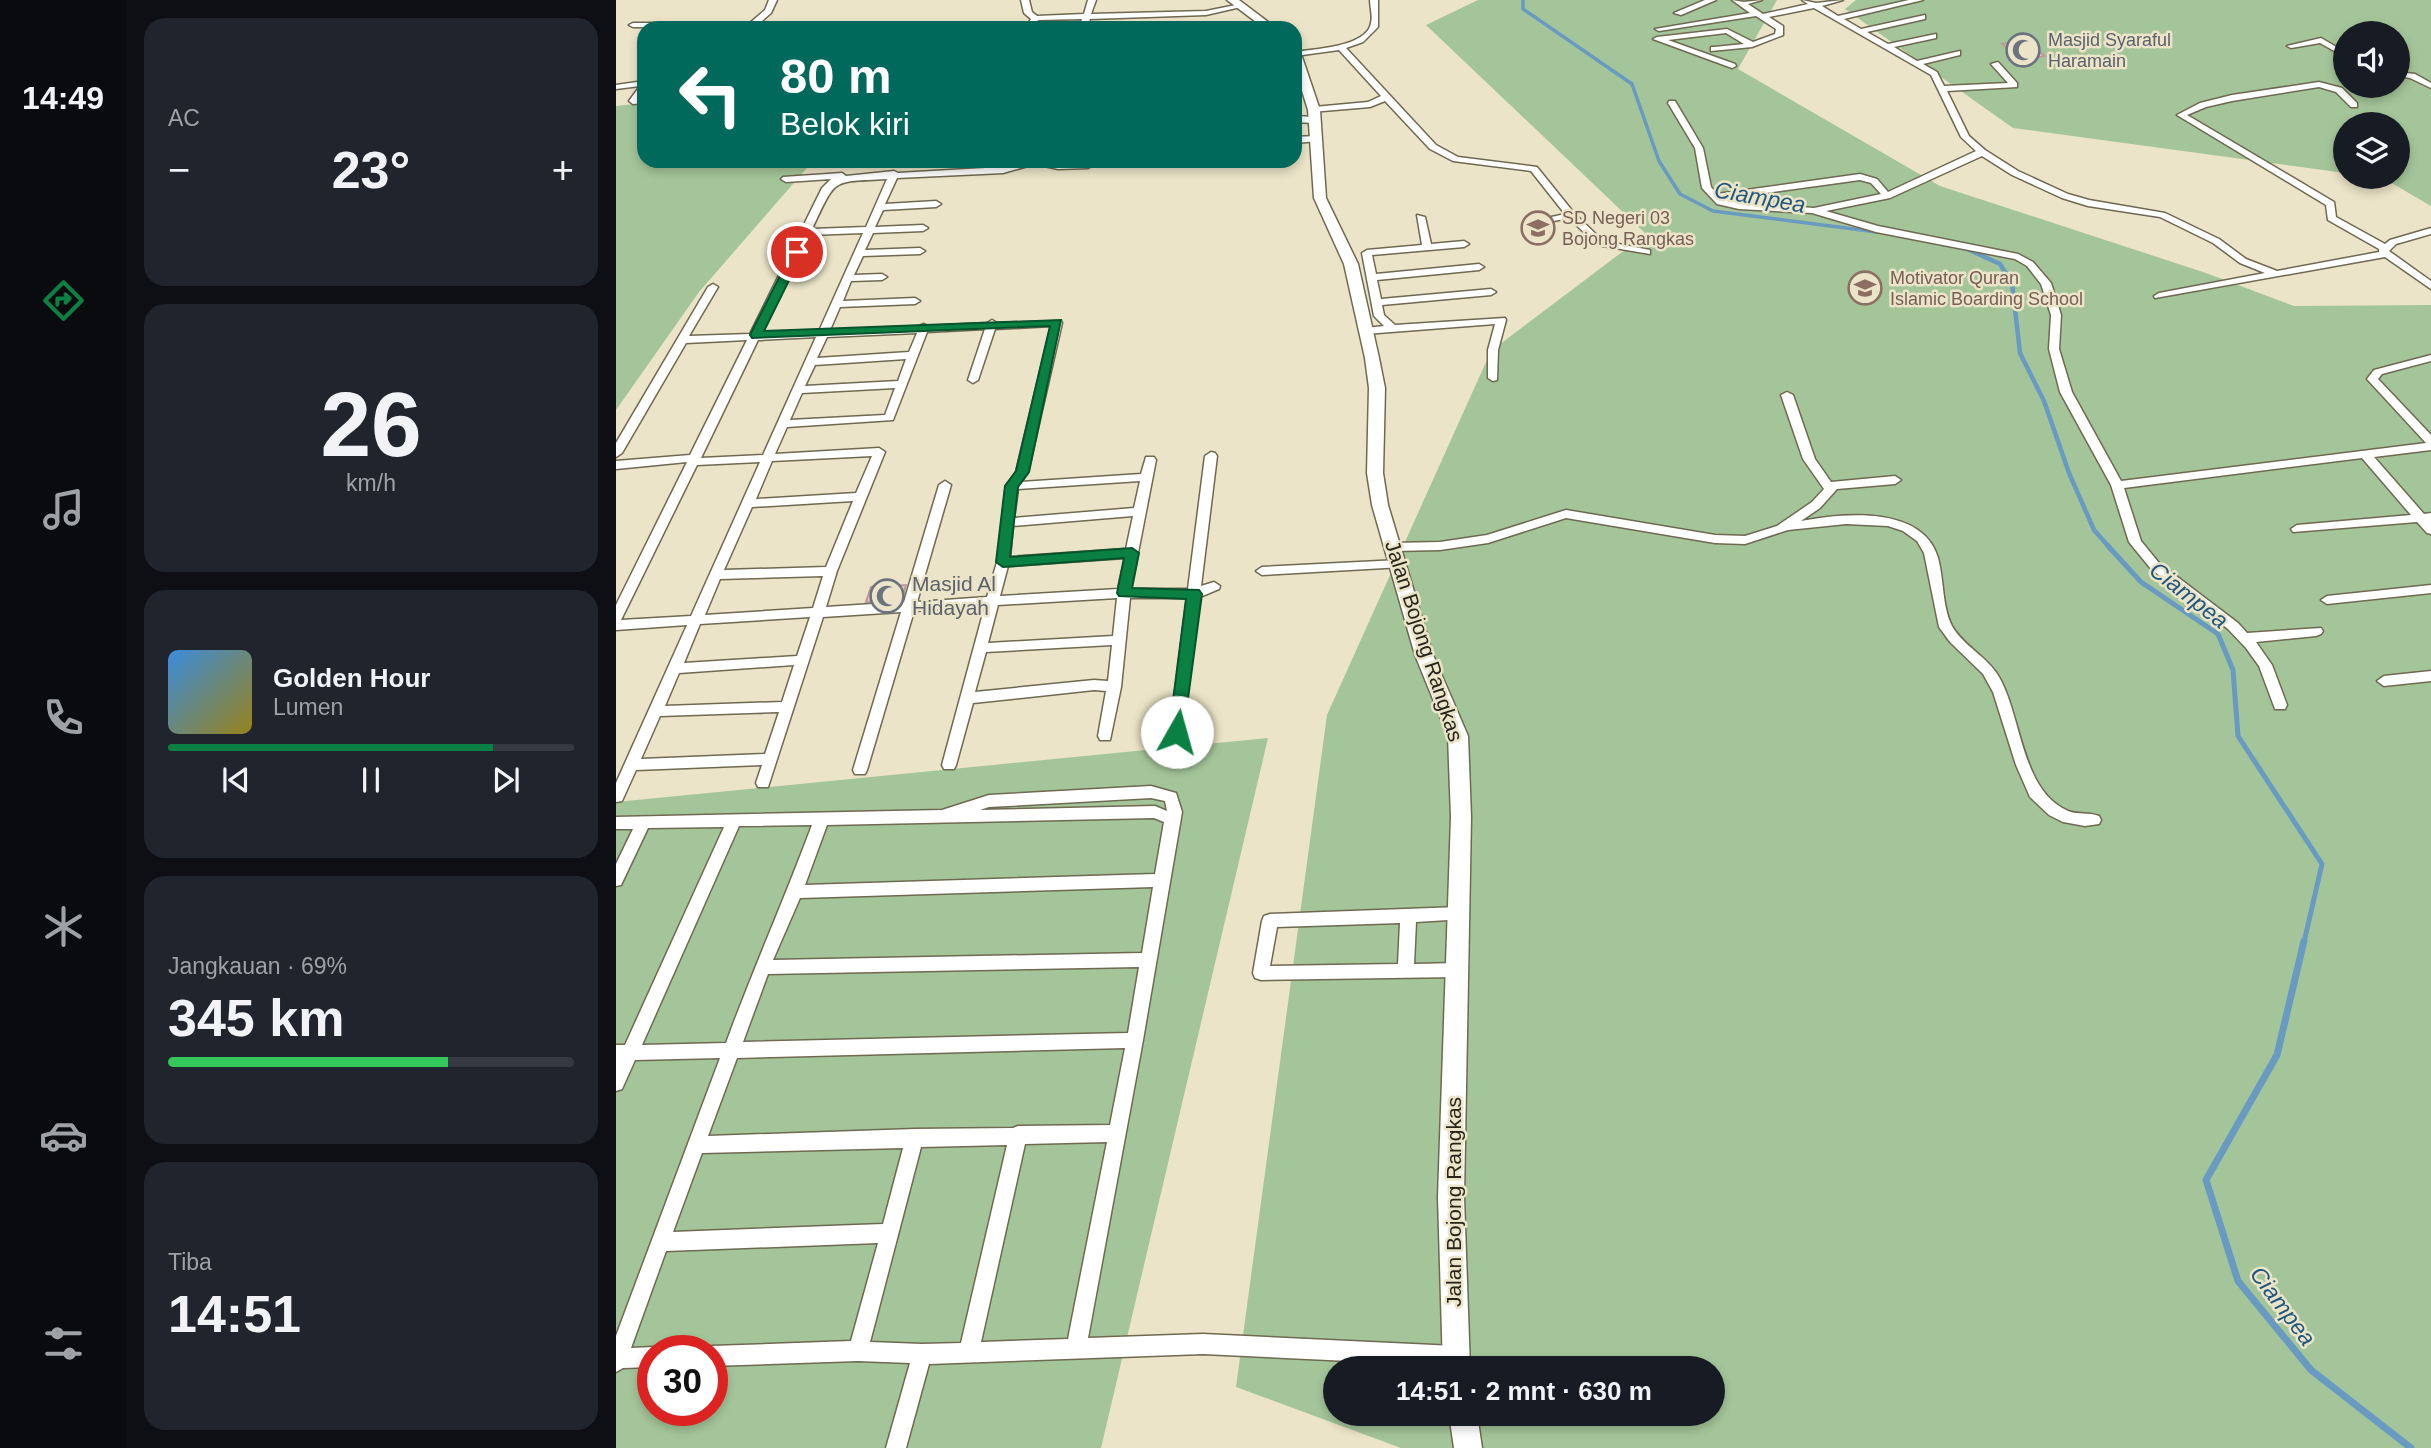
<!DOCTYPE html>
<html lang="id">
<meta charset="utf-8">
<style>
:root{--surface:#171b24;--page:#20242c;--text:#f1f3f6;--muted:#9ea1a6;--line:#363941;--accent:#0b8043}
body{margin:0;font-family:Helvetica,sans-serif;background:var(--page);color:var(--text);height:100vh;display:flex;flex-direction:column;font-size:26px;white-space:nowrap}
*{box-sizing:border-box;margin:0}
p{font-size:23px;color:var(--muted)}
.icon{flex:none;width:38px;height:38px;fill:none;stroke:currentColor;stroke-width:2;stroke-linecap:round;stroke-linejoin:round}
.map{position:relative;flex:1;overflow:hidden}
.panel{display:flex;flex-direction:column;gap:18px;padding:18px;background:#0d0f14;width:490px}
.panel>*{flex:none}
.banner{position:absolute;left:21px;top:21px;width:665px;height:147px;border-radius:21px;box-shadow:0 4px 10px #0003;background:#00695c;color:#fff;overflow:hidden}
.buttons{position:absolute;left:1717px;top:21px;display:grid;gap:14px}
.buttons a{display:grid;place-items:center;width:77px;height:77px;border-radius:50%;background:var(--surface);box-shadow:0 4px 10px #0003;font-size:35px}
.speed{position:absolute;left:21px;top:1335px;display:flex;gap:14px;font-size:35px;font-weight:700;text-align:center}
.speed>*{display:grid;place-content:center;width:91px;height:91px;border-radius:50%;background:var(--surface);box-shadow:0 4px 10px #0003;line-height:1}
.speed .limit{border:10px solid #d22;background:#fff;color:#111}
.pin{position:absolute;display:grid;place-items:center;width:60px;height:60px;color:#fff;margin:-30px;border:4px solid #fff;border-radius:50%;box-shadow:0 2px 7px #0007}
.me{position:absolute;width:77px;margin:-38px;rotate:7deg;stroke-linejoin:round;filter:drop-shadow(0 0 5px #0008)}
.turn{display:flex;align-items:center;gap:24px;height:147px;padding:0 28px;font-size:32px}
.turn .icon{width:91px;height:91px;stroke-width:2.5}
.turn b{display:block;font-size:49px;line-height:60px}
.big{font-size:52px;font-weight:600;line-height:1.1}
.panel .card{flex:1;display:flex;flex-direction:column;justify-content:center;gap:10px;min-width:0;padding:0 24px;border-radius:21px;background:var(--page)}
.panel .dial{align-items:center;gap:0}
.dial b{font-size:91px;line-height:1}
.song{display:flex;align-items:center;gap:21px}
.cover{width:84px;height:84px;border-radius:10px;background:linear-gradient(135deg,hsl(210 70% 55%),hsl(50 70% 35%))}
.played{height:7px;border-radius:4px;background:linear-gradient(90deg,var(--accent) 80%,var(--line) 80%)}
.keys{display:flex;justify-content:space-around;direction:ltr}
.heat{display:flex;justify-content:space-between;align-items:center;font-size:38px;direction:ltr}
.charge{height:10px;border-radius:5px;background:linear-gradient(90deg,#34c759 69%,var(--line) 0)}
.trip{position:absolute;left:707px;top:1356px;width:402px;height:70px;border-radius:35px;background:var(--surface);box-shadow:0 4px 10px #0003;font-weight:600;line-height:70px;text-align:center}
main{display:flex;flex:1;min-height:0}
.tab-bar{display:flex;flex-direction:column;width:126px;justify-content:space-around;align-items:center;background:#090b0e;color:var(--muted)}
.tab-bar .icon{width:49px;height:49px}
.tab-bar .active{color:var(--accent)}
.tab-bar b{font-size:32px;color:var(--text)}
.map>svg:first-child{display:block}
</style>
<main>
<nav class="tab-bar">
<b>14:49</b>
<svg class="icon active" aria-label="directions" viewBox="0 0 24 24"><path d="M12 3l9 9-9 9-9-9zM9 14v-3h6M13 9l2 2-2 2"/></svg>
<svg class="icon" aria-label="music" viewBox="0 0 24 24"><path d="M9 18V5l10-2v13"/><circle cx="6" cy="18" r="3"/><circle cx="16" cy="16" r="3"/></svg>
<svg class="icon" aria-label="phone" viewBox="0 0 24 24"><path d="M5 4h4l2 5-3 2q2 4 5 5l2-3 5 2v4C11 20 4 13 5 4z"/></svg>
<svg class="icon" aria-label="climate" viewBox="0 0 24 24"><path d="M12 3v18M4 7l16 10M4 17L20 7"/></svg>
<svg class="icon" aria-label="car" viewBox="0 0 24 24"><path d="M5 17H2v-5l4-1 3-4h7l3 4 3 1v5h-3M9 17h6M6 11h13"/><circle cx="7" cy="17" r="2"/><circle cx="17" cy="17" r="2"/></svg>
<svg class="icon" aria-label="filters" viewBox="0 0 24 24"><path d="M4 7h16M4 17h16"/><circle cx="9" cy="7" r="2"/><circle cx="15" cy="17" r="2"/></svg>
</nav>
<section class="panel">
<div class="card"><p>AC</p>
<div class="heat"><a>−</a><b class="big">23°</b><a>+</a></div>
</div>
<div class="card dial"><b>26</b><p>km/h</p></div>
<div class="card">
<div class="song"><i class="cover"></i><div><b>Golden Hour</b><p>Lumen</p></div></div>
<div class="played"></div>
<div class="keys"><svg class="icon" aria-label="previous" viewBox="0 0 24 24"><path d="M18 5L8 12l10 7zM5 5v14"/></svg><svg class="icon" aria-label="pause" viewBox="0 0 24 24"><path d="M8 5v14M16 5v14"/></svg><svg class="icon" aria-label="next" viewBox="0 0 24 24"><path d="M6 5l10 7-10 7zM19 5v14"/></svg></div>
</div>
<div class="card"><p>Jangkauan · 69%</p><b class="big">345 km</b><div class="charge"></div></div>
<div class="card"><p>Tiba</p><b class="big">14:51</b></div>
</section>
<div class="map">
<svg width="1815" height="1448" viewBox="0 0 1815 1448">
<rect width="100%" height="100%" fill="#ebe4c8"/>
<g fill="#a4c599" fill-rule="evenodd">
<path d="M862,0H1161L1122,69L1324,186L1590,273L1678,306L1815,305V1448H785L620,1387L711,715L875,351L1030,234L810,25ZM719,1368H1097V1414H719Z"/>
<path d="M1240,0H1815V206L1767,178L1756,177H1782V124H1729V173L1397,128L1229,9ZM1729,33H1782V86H1729Z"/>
<polygon points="28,103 28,161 197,161 83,292 0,410 0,106"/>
<path d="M652,738L485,1448H0V802ZM37,1351H96V1410H37Z"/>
</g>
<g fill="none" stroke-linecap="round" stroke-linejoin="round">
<polyline stroke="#689ac2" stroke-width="3.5" points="907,0 907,9 1016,84 1043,161 1064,194 1097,211 1261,232"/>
<polyline stroke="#689ac2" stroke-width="4.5" points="1347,247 1384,264 1396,283 1404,353 1428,401 1453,473 1478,530 1494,548"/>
<polyline stroke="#689ac2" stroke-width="5" points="1492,546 1525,582 1602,634 1617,670 1622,736 1706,864 1688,942"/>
<polyline stroke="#689ac2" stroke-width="7" points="1688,941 1661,1055 1590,1180 1622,1281 1695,1370 1795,1448"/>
</g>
<g fill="#f8c0bd" stroke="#b99b99" stroke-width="2">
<polygon points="1408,41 1429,56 1406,60 1386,44"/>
<polygon points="290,585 286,599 250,602 255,587"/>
</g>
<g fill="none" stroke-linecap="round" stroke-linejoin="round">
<defs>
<g id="minor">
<polygon points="153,0 161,0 155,13 138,28 17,27 13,25 17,23 134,23 149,10"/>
<polygon points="405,0 413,0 416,12 421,16 468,14 472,0 480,0 475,14 590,11 625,4 629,6 590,15 474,19 471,28 463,28 466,19 422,20 418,28 410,28 415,19 408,13"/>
<path d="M754,0H762V27L747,42L730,48L820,145L842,157L921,167L958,213L987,241L1034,250V254L981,245L953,218L922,224V220L949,214L915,171L837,161L814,149L769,101L754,107L695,112V108L698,107L752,102L765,96L723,50L679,56V52C698,49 751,47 755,23C757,16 754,7 754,0Z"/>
<polygon points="1089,0 1100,0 1065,15 1058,13"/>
<path d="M1116,0L1128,2L1146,0L1132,4L1147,14L1192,4L1186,0L1200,3L1227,0L1206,6L1222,16L1293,0H1307L1228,19L1245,29L1309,15V19L1251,32L1272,44L1320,34V38L1278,47L1301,61L1344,51V55L1307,64L1321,72L1328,86L1392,83L1375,64L1382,62L1401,83V87L1331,91L1353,136L1369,150L1402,171L1452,194L1473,200L1549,213L1603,239L1630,259L1661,271L1763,252V249L1712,220L1710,205L1561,115L1584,103L1616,95L1703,82L1726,88L1741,103V107H1735L1720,92L1703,87L1616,101L1590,107L1571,115L1718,202L1720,217L1769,244L1774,240L1815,228V234L1780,244L1773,251L1815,281V289L1769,257L1539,298L1538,296L1543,293L1649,273L1624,263L1597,243L1544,217L1472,206L1446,198L1396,175L1366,156L1274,198L1210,211L1262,226L1402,254L1417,262L1435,283L1445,315L1443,349L1456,392L1505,481L1810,443L1751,379L1758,370L1815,355V361L1766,374L1762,379L1815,435V450L1758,457L1808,514L1815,513V534L1811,533L1801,522L1677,532L1675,529L1681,525L1795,515L1746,458L1508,488L1525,541L1543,563L1622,623L1631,633L1705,628L1707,631L1705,634L1700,636L1640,642L1656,665L1671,705L1669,709H1659L1643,666L1630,648L1612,629L1535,569L1513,542L1495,485L1444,392L1433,349L1435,315L1425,284L1411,266L1399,259L1260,232L1196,213L1123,209L1101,204L1086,188L1079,148L1052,103L1053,101H1059L1087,148L1095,187L1101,194L1244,174L1261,179L1272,192L1360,151L1345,137L1315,75L1198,8L1153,17L1167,26V35L1136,47L1095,51V47H1098L1128,44L1110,33L1052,40L1119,64L1120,66L1116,68L1037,39L1041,37L1111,29L1137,42L1159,34L1160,29L1140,16L1043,31L1039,29L1134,13ZM1244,180L1255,183L1265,194L1198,208L1123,203L1106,199Z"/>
<polygon points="1705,38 1729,52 1729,57 1704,43 1675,48 1671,46"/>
<polygon points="1782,72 1799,74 1815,83 1815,88 1794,78 1782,76"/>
<polygon points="28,81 28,92 24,98 28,97 28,103 17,104 13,101 24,86 0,89 0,85"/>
<polygon points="679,116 697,117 701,120 697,123 679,122"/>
<polygon points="699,136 703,139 702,141 679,143 679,137"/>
<path d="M411,161L472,162L477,165L472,168L442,169L419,164L387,173L281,178L269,204L320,201L325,204L320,207L267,210L259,227L307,225L312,228L307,231L257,233L249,250L304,248L309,251L304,254L247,256L238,275L266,274L271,277L266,280L235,281L227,301L299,298L304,301L299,304L224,307L214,330L303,326L308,324L312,326L371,323L376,320L381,323L445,321L446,323L412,472L405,482L525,474L530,457H538L540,460L515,589H572L589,456L595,452L599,453L601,456L585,586L598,582L604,586L603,589L584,597L566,736H556L554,732L571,598H514L505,687L494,740H484L482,736L490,691L478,690L357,703L340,765L338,769H328L326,765L369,606L298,611L251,770L249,774H239L237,770L285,612L207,617L152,787H142L140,783L146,765L20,770L6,801L0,802V783L71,625L0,630V605L71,462L0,469V461L74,455L131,340L70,343L6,453L0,457V443L92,287L97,284L102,287L73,336L134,334L206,188L215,179L170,182L165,179L167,177L226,173L230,176L278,171L282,173L387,167ZM271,179L250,227L196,229C221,177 214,182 271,179ZM247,233L203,331L145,333L193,235ZM435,326L400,472L390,486L381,562L371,597L301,602L335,485L329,481L323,485L288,602L210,607L221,571L269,452L263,448L159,454L171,427L277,420L311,332L369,329L352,380L357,383L362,380L379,329ZM301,333L293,352L201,358L211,337ZM200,337L147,455L85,458L142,340ZM290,359L282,381L189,386L199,365ZM279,388L269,415L174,420L186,393ZM256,456L240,493L140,499L156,461ZM144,462L75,616L5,620L81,465ZM524,481L518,508L398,518L402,489ZM237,501L210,567L108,570L136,507ZM517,516L510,549L394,557L397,526ZM509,558L502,589L384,596L392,566ZM207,576L197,608L89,615L104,579ZM501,598L497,636L372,643L382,605ZM194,617L181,656L68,663L84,624ZM496,645L492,681L478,680L359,692L370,652ZM178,665L166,702L49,706L63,673ZM163,712L149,754L25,759L44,716Z"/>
<polygon points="801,215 809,217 815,244 848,241 853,244 848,247 756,255 760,274 863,264 868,267 863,270 761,280 765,299 875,289 880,292 875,295 766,305 768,315 779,325 889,318 890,320 882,350 881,380 877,381 872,378 872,350 879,324 749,334 744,331 749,328 768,326 758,316 746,253 751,250 806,245"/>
<path d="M1171,392L1177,395L1199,459L1215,482L1279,476L1285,480L1279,484L1221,489L1204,508L1185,521C1227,513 1307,505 1322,558C1328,580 1326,606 1336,626C1347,646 1372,657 1383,677C1406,717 1405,791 1452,811C1462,815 1473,812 1483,816L1485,820L1483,824L1469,826L1447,822L1433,815L1414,797L1400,765L1377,692L1367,674L1334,642L1323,627L1308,553L1301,541L1287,531L1272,526L1230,524L1172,530L1129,544L1099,543L950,518L872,543L824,550L777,551L771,547L777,543L824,542L871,535L950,510L1099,535L1129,536L1161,526L1196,502L1208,489L1187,459L1165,395Z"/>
<polygon points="783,560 789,564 787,567 646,575 640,571 646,567"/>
<polygon points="1815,585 1815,593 1711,604 1705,600 1711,596"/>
<polygon points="1815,671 1815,681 1768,686 1761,681 1768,676"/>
<path d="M535,786L560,793L566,812L527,1040L472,1338L587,1334L839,1346L846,1349L849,1356L846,1363L839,1366L587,1354L313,1364L290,1448H270L294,1363L242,1361L96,1366V1351H88L96,1346L235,1341L262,1243L50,1251L15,1348L37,1347L44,1351H37V1367L7,1368L0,1372V1336L104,1058L19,1060L6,1089L0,1091V1045H9L108,827L32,828L5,885L0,886V864L17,829H0V817L326,810L373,795ZM535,798L549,801L551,811L539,806L364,810L373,807ZM538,818L548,822L539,874L189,885L211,825ZM196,825C169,898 137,969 110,1043L26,1045L123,826ZM537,887L526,953L157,960L184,898ZM523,967L512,1033L127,1042L152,974ZM509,1048L494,1125L402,1126L397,1128L299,1129L92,1136L121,1058ZM491,1142L452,1339L365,1342L409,1144ZM391,1145L345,1343L306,1344L254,1342L305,1147ZM287,1148L267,1224L57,1232L86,1153Z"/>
<path d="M843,907L849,909L851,914L849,919L800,922L798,964L842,963L848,965L850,970L848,975L842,977L645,980L639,978L637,973L646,921L648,916L654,914ZM784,923L782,964L654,966L661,927Z"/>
</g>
<g id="secondary">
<polygon points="611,0 623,0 660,28 648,28"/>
<polygon points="679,48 684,51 704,110 710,198 742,264 763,358 769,388 767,473 772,505 817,655 852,736 855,817 848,1197 854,1368 827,1368 822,1197 835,817 832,736 799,655 756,505 751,473 753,388 749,358 728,264 698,198 692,110 679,68"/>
<polygon points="833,1414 861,1414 866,1448 838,1448"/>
</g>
</defs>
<use href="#minor" stroke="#6f6951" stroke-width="3"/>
<use href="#secondary" stroke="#6f6951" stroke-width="3"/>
<use href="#minor" fill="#fff" fill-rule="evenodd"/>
<use href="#secondary" fill="#fff" fill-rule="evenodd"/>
</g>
<polygon fill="#0b8043" stroke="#07532c" stroke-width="2" points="181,249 187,252 148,331 445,320 413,472 402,487 394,557 516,548 523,553 516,588 583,590 586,594 567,736 561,738 553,732 570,599 503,596 501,593 508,558 387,567 380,562 389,486 400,471 434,326 136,338 134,335 176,252"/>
<defs>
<symbol id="mosque-ring" viewBox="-11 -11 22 22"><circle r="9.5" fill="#ebe4c8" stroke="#6b7280" stroke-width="1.5"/><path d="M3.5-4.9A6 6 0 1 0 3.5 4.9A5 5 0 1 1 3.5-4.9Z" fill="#6b7280"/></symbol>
<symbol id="school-ring" viewBox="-11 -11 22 22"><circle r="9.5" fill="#ebe4c8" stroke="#8d6e63" stroke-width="1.5"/><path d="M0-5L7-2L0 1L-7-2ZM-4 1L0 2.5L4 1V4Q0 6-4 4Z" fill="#8d6e63"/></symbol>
</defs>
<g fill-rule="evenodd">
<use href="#mosque-ring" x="1388" y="31" width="38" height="38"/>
<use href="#school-ring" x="903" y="209" width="38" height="38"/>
<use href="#school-ring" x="1230" y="269" width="38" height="38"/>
<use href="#mosque-ring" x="252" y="577" width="38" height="38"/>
</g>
<g text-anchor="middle" stroke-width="5" stroke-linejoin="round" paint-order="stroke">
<g font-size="18" fill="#5b616d" stroke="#ebe4c8" text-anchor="start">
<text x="1432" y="46">Masjid Syaraful<tspan x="1432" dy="21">Haramain</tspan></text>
</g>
<g font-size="18" fill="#785e54" stroke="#ebe4c8" text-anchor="start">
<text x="946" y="224">SD Negeri 03<tspan x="946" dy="21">Bojong Rangkas</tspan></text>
<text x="1274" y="284">Motivator Quran<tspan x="1274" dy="21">Islamic Boarding School</tspan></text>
</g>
<g font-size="21" fill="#5b616d" stroke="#ebe4c8" text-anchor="start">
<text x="296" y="591">Masjid Al<tspan x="296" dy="24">Hidayah</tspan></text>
</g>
<g font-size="21" fill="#27241a" stroke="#ebe4c8">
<text transform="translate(808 641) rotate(72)" y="7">Jalan Bojong Rangkas</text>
<text transform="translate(838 1202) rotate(-90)" y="7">Jalan Bojong Rangkas</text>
</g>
<g font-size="23" font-style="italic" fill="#1f5780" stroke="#ebe4c8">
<text transform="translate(1144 197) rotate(10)" y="8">Ciampea</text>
<text transform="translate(1573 595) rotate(38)" y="8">Ciampea</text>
<text transform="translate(1667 1306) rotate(53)" y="8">Ciampea</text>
</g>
</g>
</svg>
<div class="buttons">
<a><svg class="icon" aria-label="sound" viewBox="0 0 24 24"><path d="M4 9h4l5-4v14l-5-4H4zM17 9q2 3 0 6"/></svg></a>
<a><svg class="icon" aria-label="layers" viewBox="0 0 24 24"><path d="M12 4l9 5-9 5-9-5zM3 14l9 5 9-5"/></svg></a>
</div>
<div class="speed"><div class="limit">30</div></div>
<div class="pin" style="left:181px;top:252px;background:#d93025"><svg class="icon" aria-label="arrive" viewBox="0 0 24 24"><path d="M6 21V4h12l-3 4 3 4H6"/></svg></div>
<svg class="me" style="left:561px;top:732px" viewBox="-20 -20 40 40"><circle r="19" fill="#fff"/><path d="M0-13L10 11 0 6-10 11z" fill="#0b8043"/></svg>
<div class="trip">14:51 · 2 mnt · 630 m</div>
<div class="banner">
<div class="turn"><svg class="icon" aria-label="left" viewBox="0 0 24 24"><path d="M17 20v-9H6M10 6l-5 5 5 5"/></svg><div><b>80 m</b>Belok kiri</div></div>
</div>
</div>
</main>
